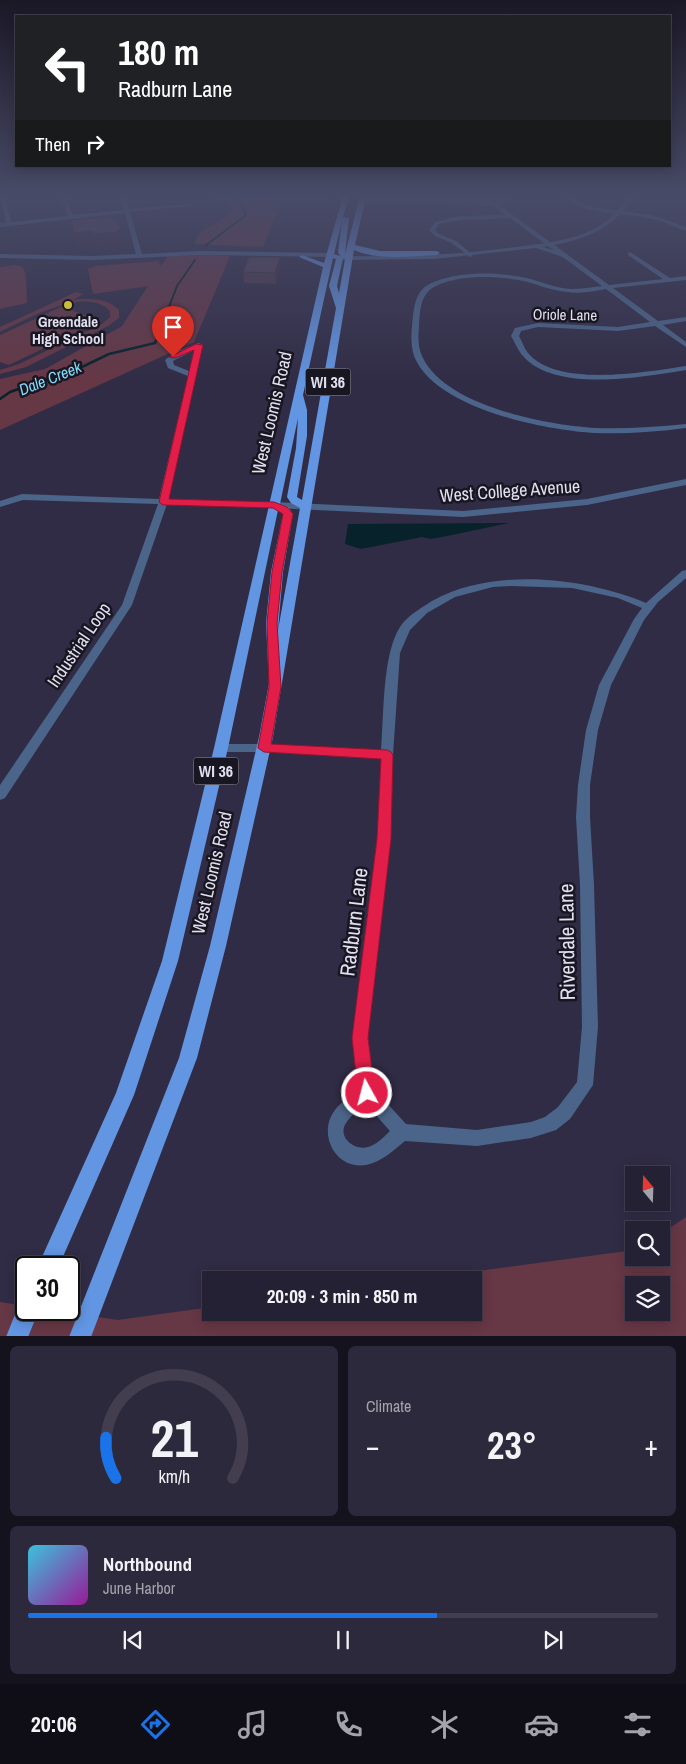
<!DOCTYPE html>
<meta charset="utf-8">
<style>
:root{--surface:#252134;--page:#2d293c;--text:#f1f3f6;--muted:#a3a3ac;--line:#423e4f;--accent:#1a73e8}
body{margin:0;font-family:"Archivo Narrow",sans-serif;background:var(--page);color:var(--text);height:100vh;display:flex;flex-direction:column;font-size:19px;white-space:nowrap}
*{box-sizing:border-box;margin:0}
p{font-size:16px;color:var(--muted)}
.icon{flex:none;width:28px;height:28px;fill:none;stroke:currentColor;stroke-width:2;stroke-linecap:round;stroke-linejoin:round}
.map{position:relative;height:1336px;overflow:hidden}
.details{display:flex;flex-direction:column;gap:10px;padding:10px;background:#14121d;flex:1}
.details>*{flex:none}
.banner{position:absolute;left:15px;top:15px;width:656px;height:152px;border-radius:0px;box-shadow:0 2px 12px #0003,0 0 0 1px var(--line);background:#202124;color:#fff;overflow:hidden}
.needle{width:32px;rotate:341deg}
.tools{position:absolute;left:625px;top:1166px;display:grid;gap:10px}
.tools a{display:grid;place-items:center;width:45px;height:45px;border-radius:0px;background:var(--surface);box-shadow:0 2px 12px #0003,0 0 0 1px var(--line);font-size:25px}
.speed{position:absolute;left:15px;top:1256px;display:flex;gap:10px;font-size:25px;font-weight:700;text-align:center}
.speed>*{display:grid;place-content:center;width:65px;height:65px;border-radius:50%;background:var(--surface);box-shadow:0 2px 12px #0003,0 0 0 1px var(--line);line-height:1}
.speed .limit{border:2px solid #111;border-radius:8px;background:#fff;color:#111}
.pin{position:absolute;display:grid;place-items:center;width:42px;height:42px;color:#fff;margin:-51px -21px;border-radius:50% 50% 50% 0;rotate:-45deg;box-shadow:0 0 5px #0007}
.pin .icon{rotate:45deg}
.me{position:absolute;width:55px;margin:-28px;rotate:353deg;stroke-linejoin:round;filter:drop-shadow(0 0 4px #0008)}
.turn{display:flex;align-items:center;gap:18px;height:105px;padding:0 20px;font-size:22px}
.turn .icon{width:65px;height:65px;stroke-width:2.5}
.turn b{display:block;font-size:35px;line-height:42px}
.then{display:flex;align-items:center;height:48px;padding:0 20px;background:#0003;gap:10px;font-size:19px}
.big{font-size:38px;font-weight:800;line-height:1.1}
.details .card{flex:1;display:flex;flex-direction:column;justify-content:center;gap:8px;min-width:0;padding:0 18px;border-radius:8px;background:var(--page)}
.details .dial{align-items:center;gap:0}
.dial svg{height:130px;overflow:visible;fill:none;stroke:var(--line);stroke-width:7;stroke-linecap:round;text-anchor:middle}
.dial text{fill:var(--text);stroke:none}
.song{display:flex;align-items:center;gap:15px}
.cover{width:60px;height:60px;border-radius:8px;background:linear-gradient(135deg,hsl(190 70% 55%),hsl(300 70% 35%))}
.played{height:5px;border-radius:2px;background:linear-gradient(90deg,var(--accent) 65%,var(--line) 65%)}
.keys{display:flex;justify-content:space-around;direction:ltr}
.heat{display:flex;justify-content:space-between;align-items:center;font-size:28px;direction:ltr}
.details .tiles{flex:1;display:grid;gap:10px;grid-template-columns:1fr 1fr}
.card:last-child{grid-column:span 2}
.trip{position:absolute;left:202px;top:1271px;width:280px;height:50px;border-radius:0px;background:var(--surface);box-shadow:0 2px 12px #0003,0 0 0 1px var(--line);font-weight:800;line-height:50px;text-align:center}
.tab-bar{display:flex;height:80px;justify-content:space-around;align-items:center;background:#0f0d15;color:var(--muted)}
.tab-bar .icon{width:35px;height:35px}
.tab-bar .on{color:var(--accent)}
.tab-bar b{font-size:22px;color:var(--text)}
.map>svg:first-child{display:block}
</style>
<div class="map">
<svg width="686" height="1337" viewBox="0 0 686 1337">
<rect width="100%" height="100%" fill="#312c45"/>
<g fill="#663745" fill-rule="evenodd">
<path d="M207,196H327L326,202L282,200L263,247L195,244C198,227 213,227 224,218C227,216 229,211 232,209L225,201Z"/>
<polygon points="366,196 513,196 500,206 365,203"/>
<polygon points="208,255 230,256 194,342 0,430 0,379 45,369 122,326 148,286 93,294 88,269 95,266 158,261 161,266 168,256"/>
<polygon points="15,265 23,267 26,276 27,303 0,309 0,267"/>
<path d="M76,292L83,294L73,300C88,298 108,298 119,310V318L108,326L26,367L0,374V370L19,364L102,324L110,317V311C85,285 26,320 0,332V327Z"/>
<polygon points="61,307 102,320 9,365 0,362 0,335"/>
<path d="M686,1217V1336H0V1302L26,1306V1310H51L118,1320L211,1307V1312H474V1280H411L634,1250V1258H661V1234ZM634,1285H661V1312H634Z"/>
</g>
<polygon fill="#08222b" points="509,523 442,537 431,539 422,537 361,549 345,544 348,524"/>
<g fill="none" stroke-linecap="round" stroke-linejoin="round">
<g stroke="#08222b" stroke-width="2">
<polyline points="238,198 286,196"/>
<polyline points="205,246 246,215 238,198 230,196"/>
<polyline points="162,325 177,286 195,260"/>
</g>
<polyline stroke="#08222b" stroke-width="2.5" points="0,399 10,392 84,366 109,354 155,343 162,324"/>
<g fill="#4b6489" fill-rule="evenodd">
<polygon points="0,196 5,196 11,222 68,216 60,196 66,196 73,215 124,210 120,196 126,196 129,209 192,203 190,206 130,212 142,254 199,251 330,253 333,255 330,257 199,255 93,260 0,258 0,254 93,256 136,254 125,213 0,227 0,223 6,223"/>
<path d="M564,196H570L575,200L593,207L651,215L686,227V231C674,227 662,220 649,218C621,212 586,217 564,196Z"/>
<path d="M480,197L490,198L609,285L663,279L628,255V253L630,252L670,278L686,276V280L613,288L658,321L686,317V321L663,325L686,342V347L655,326L618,331L538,327L521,331L519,336C522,341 524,348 528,353C557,388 646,372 686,366V370C643,377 555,393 523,356C518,351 515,342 511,336L515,328L538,323L618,327L650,322L606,289C594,291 581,294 568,292C555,291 541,286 528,282C501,276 464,274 438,285C420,292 420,310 419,327C418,337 418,347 422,356C444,406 547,425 595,428C625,429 656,427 686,424V428C656,432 626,434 595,433C545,430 435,409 414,356C411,346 411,336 412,326C414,308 414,289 434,282C462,271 498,272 527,278C542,282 556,288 571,289C581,289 592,287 602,286L510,218L459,220L439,224L435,230L439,234L456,241L472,254L473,255L470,257L452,243L435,236L429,230L435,222L459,216L505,215L491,204L485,206L472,201Z"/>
<path d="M199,343L203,345L168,499L274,502L279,505L274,508L167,504L132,605L5,798L0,800V785L122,605L158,504L23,500L0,507V501L22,494L159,499L188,376L168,368L165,360L175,352ZM194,350L189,371L174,365L173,361Z"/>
<path d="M686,570V578L658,602L644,620L611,685L598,730L590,785V817L594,885L598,1027L593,1085L570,1119L556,1130L531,1138L477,1146L405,1141C393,1151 381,1162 366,1165C335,1170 317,1133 335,1110C341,1102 351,1096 358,1090L352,1038L377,839L381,759L264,752H221L217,751L215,748L217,745L221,744H264L381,750C384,716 382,655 400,627C407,616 421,608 432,601C493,567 584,577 646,603L682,571ZM511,586L572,588L618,598L642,608L634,619L599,685L586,730L578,785L576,817L580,885L582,1027L577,1082L558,1107L545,1117L531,1122L477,1130L406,1124L375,1090L368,1038L391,839L393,755L400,653L410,630L427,613L455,597L493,587ZM366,1104L390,1131C384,1137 376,1145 368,1147C354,1151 337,1137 346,1123C351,1115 359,1110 366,1104Z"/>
</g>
<g fill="#4b6489" fill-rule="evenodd">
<path d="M630,196H637C609,231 585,240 543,247L568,255V257L566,258L536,248L434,259L337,260L334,258L337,256C399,257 462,255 523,246C547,243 572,240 594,229C608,222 620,209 630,196Z"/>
<polygon points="686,479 686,485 587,505 463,517 274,508 269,505 274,502 463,511 587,499"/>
</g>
<g fill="#6295e2" fill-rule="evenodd">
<path d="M343,196H349L343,217L349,218L345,254L360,196H366L355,245L380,251H437L440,253L437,255C410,256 379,261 354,250L273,737L226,946L197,1058L91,1337H69L179,1058L210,946L259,737L272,667L268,664L266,623L271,572L283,514L278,510L228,748L178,961L134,1095L58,1268H37L116,1093L162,961L214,748L323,267L299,257L302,255L324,263ZM342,221L338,252L340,256L334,254ZM333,258L336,259L329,286L336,308L302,500L297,497L307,436V410L303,395ZM343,258L345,259L339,293L337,286ZM298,418L296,448L287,497L291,503L300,508L278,630L283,572L293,514L288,507L280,504Z"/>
<polygon points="26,1300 26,1310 39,1310 28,1337 6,1337 20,1302"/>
</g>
</g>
<g fill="#4a3749">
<polygon points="71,220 113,220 123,243 120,243 120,246 96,248 95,245 76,247"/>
<polygon points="280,268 276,284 244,283 243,272"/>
</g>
<g fill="#3c2d3c">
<polygon points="121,229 123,243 120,243 120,246 96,248 93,234"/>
<polygon points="93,231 95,245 76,247 74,233"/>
<polygon points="280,257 280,268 276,284 275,273"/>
</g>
<g fill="#564055" stroke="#3c2d3c">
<polygon points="112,217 113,220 117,220 121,229 117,230 118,232 93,234 93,231 74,233 71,220"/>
<polygon points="249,257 280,257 275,273 243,272"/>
</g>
<linearGradient id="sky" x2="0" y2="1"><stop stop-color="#1b1826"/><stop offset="0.51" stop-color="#484b68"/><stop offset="1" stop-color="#484b68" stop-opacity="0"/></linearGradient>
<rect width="686" height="384" fill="url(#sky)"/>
<polygon fill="#e11d48" stroke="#92132f" points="196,344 203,345 169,499 274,502 287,507 293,514 282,572 277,623 281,687 271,744 387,750 391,752 393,755 391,839 368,1038 375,1093 373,1099 367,1101 361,1099 358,1093 352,1038 377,839 381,759 264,752 258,748 269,687 267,623 272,572 283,514 273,508 163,505 159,502 194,350 175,358 169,357"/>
<circle fill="#c9bb3a" stroke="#181621" stroke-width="2" cx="68" cy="305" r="5"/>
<g text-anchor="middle" stroke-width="5" stroke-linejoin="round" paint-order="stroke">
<g font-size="15" fill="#e2dff0" stroke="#181621">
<text transform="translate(565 315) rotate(1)" y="5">Oriole Lane</text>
</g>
<g font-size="15" font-weight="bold" fill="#e2dff0" stroke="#181621">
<text x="68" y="327">Greendale<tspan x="68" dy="17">High School</tspan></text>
</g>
<g font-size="16" font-style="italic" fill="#83dafb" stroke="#181621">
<text transform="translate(50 378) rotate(-22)" y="6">Dale Creek</text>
</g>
<g fill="#181621" stroke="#a5a3b2" stroke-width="1">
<rect x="305.5" y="368.5" width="45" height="27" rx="4"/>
<rect x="193.5" y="757.5" width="45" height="27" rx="4"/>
</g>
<g font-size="16" font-weight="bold" fill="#e2dff0">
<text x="328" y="388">WI 36</text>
<text x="216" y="777">WI 36</text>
</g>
<g font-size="18" fill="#e2dff0" stroke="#181621">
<text transform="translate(272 413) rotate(-77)" y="6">West Loomis Road</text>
<text transform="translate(510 491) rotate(-4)" y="6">West College Avenue</text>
<text transform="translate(79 645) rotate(-56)" y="6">Industrial Loop</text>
<text transform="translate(212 873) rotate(-77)" y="6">West Loomis Road</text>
</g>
<g font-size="21" fill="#e2dff0" stroke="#181621">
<text transform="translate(354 922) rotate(-83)" y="7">Radburn Lane</text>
<text transform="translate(567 942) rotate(-91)" y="7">Riverdale Lane</text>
</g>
</g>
</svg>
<div class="tools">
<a><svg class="needle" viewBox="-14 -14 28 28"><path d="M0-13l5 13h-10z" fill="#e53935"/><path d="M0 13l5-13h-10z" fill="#a3a3ac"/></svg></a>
<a><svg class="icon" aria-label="search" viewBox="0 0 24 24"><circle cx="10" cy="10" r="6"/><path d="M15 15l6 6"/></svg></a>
<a><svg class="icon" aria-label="layers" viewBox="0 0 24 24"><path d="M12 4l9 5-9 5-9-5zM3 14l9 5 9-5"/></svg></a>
</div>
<div class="speed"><div class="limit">30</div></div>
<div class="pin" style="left:173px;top:357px;background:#d93025"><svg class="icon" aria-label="arrive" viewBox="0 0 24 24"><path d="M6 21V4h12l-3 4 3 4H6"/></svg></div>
<svg class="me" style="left:367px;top:1093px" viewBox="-20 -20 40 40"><circle r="17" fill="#e11d48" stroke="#fff" stroke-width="3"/><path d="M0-11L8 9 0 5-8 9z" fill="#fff"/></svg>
<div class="trip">20:09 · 3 min · 850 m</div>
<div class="banner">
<div class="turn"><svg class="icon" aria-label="left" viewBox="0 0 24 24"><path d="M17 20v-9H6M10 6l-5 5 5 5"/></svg><div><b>180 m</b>Radburn Lane</div></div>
<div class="then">Then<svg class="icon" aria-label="right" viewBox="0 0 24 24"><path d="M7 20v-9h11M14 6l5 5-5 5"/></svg></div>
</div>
</div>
<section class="details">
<div class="tiles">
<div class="card dial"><svg viewBox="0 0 100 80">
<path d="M14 69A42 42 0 1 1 86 69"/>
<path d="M14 69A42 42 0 0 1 8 44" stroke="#1a73e8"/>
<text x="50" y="56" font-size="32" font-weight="700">21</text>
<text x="50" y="72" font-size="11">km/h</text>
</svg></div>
<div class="card"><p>Climate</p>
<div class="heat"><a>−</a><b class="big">23°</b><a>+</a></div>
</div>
<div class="card">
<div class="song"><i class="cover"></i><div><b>Northbound</b><p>June Harbor</p></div></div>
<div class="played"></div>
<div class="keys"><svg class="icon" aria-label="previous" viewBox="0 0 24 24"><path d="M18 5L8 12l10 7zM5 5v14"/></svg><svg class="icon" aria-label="pause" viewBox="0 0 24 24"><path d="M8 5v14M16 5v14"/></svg><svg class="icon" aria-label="next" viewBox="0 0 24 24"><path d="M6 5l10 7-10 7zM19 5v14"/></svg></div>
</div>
</div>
</section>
<nav class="tab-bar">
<b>20:06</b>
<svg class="icon on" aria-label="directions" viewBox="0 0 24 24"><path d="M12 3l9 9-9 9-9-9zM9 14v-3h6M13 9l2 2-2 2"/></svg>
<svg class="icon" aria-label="music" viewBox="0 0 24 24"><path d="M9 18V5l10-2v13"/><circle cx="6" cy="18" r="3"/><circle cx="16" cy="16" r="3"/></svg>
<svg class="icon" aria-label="phone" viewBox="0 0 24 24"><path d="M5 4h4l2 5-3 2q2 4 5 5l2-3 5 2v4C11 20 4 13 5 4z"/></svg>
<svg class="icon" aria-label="climate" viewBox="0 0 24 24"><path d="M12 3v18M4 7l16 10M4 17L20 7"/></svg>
<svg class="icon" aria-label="car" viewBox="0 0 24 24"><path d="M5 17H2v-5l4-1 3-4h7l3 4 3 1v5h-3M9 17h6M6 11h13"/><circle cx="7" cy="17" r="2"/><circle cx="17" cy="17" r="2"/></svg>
<svg class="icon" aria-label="filters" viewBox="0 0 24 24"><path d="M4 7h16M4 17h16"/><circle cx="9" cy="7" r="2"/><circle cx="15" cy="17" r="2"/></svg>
</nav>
